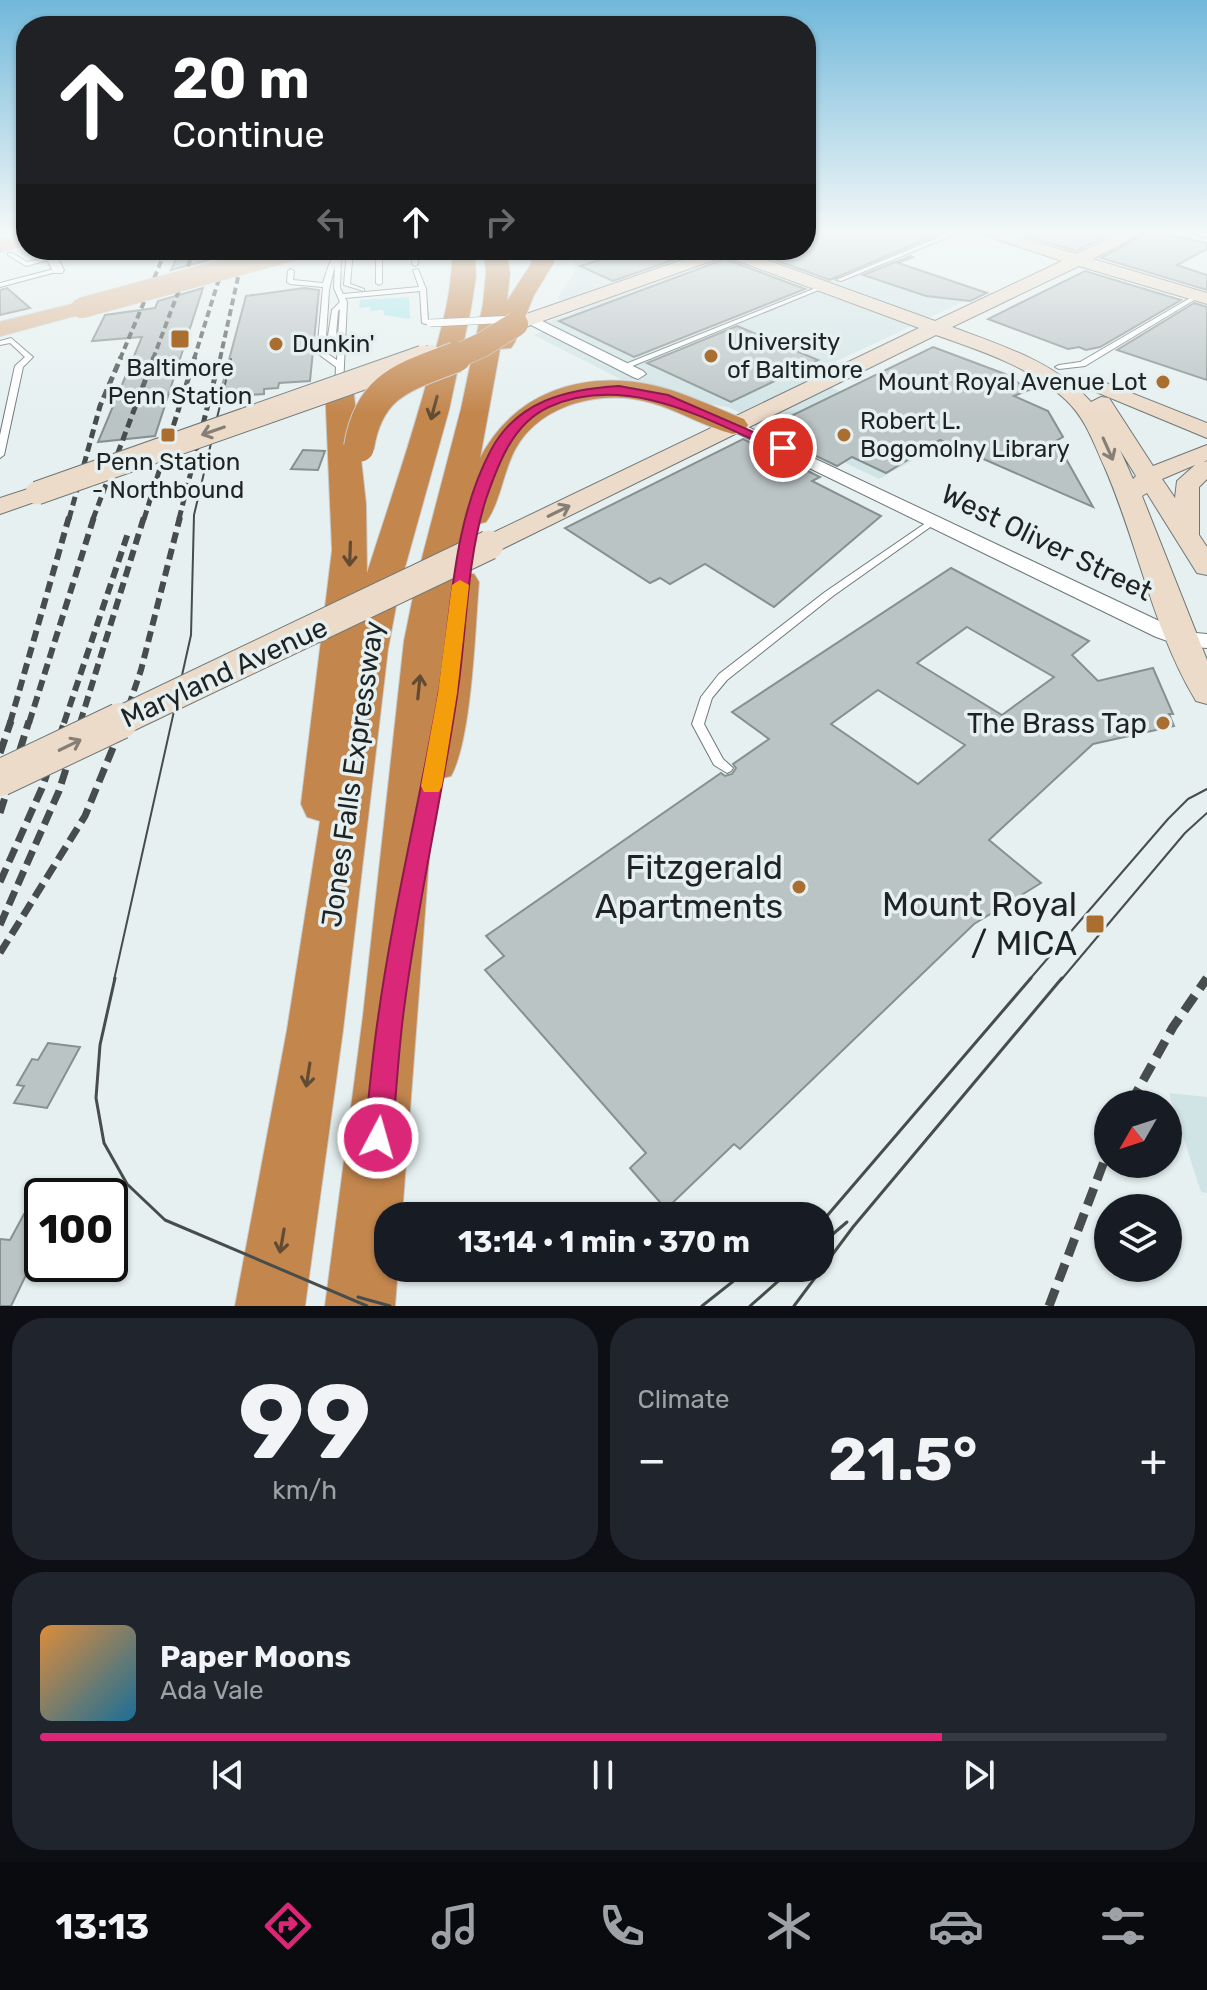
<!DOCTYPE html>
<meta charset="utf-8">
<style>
:root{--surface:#171b24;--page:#20242c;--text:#f1f3f6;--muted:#9ea1a6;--line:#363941;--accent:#db2777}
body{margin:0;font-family:Rubik,sans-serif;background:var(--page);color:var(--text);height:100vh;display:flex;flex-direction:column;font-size:30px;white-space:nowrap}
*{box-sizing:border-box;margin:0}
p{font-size:26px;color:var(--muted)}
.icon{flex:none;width:44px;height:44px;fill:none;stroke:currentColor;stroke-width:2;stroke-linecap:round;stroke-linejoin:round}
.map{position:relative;height:1306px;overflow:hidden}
.drawer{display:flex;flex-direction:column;gap:12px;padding:12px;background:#0d0f14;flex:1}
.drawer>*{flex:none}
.guide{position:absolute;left:16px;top:16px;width:800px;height:244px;border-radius:32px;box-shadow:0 2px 6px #0004;background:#202124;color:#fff;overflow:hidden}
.needle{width:52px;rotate:231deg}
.buttons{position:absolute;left:1094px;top:1090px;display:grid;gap:16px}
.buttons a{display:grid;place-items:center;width:88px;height:88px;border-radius:50%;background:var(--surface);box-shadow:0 2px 6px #0004;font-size:40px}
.speed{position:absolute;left:24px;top:1178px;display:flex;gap:16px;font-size:40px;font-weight:700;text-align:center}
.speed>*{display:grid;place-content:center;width:104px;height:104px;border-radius:50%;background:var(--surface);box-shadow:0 2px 6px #0004;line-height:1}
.speed .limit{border:4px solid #111;border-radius:12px;background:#fff;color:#111}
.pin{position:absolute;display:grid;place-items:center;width:68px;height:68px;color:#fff;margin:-34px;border:4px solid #fff;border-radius:50%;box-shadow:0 2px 8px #0007}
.me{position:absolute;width:88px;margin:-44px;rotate:6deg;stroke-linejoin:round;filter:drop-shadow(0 0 6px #0008)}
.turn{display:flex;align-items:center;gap:28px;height:168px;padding:0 24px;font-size:36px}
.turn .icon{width:104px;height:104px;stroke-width:2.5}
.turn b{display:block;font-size:56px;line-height:68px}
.lanes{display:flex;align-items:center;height:76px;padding:0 24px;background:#0003;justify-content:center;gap:40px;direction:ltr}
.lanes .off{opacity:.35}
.big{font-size:60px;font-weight:700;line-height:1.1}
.drawer .card{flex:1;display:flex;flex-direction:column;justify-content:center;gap:12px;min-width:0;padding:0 28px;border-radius:32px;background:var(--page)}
.drawer .dial{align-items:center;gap:0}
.dial b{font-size:104px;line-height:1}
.song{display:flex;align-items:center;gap:24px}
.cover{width:96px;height:96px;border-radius:12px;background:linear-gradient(135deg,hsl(30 70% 55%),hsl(200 70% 35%))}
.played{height:8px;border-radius:4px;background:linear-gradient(90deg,var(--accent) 80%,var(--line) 80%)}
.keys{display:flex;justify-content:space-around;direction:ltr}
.heat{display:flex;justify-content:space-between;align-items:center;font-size:44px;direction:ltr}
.drawer .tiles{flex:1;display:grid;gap:12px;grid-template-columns:1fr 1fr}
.card:last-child{grid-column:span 2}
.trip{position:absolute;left:374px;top:1202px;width:460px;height:80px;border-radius:32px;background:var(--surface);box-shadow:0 2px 6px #0004;font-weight:700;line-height:80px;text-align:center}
.menu{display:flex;height:128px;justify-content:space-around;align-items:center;background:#090b0e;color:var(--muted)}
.menu .icon{width:56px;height:56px}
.menu .on{color:var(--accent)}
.menu b{font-size:36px;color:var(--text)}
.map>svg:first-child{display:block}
</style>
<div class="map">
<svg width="1207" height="1306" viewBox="0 0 1207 1306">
<rect width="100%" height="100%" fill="#e6f0f0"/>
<g fill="#d1e4e5">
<polygon points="806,231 958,231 893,260 986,291 805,376 952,439 879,479 728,407 708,404 668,389 626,382 534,335 555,327 548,322 581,310 557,298 573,275 574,257 568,250 806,250"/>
<polygon points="1169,1093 1207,1097 1207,1193 1201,1192"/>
</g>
<polygon fill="#a9e6e9" points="409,297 410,319 384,315 383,310 371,311 370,307 359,308 360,300"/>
<g fill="#bbc4c5" stroke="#879090" stroke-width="2" fill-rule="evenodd">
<polygon points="806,231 946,231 830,280 748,250 806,250"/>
<polygon points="1026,231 1118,231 1076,251 1025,236"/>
<polygon points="1150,231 1207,243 1207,249 1177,265 1207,275 1207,290 1101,258"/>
<polygon points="180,250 216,250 213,259 171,270"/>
<polygon points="582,250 702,250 613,281 580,266 603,259"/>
<polygon points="910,256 913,257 898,263 987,293 970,301 926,296 863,275"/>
<polygon points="725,259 805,289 634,357 559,321"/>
<polygon points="1085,271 1181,300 1100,347 1086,350 1079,347 1068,349 988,319"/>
<polygon points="7,288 30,308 0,315 0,290"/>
<polygon points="203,288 155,436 98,442 142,337 92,341 105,315 155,308 158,301"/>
<polygon points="304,288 319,290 310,381 279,383 278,388 264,389 264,394 251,395 249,403 217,405 246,296"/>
<polygon points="1194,303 1207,307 1207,380 1117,350"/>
<polygon points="737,326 818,360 731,402 647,363"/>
<polygon points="933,347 1005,374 1029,390 1014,396 1048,411 1063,437 1056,441 1093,507 940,440 886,473 852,457 837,466 762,430"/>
<polygon points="743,439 820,477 812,481 881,516 774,607 705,564 670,584 660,578 650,583 565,528"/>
<polygon points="303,450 325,451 318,470 291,469"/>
<path d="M951,568L1089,641L1072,655L1098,681L1153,668L1173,714H1169L1174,726L1093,744L989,840L1041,883L974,924L740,1149L734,1144L666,1209L630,1168L646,1153L485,970L504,956L486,936L721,773L725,776L732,774L736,768L733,764L769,739L732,712ZM967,627L1054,677L1002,715L917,663ZM878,690L965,745L918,784L831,724Z"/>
<polygon points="48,1043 80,1047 47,1108 14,1103 24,1086 17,1085 32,1059 38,1060"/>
<polygon points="24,1214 42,1217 42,1242 11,1306 0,1306 0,1239 10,1240"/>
</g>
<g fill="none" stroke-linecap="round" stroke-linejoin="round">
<defs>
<g id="lane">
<polygon points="954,231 963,231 841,281 836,280"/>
<polygon points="1189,231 1207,233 1207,237 1190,232"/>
<path d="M324,250H331L341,257L340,288L343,294L419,287L413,270L418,269L426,289L428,321L433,323L430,325L422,323L420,291L345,298L347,302L343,386L339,388L335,386L336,367L317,353L323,287L290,284L287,282L288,271L291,269L294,271L293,280L323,283L328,267L333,257ZM335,265L334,288L340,302L332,310L328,336L338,345L337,360L325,352L329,290ZM340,309L338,338L336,335L338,311Z"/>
<polygon points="347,250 353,250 350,284 364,289 364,291 344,285"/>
<polygon points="376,250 382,250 382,283 379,285 376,283"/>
<polygon points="413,250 419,250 418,264 415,266 412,264"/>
<polygon points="8,253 12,253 27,262 53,256 56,258 26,266 8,255"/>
<polygon points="58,268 61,270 60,271 0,287 0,283"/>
<polygon points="821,286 826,287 625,369 618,367"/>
<polygon points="1197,294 1200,296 1199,297 1085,366 1059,369 1055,367 1059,365 1080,362"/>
<polygon points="11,338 33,357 23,367 4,455 0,458 0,435 15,366 25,357 10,343 0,345 0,341"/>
<polygon points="933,518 938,521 936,523 833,596 727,680 712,698 704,724 723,759 733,768 731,771 727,773 714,765 692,724 701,697 719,674 825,592"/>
</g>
<g id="street">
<polygon points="42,250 54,250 64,270 62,273 54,273"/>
<polygon points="530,315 643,371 646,374 638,379 633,377 525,322 523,319"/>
<polygon points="733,420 1172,627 1185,632 1207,634 1207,648 1182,646 1156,637 727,428 725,425"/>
</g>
<g id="secondary">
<path d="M972,231H998L1076,254L1126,231H1147L1093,259L1207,293V304L1079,266L952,327C1000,345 1056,362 1091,402L1101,397L1109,398L1153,466L1207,445V460L1204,462L1207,461V479L1199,487V535L1207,547V575L1197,573L1147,493L1142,496L1207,660V704L1196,701C1153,630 1138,544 1105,468C1094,444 1086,419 1066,400C1031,367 981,351 936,335L498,551H480L476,545L480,539L919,328L725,256L523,328H509L507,324L509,320L711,250H739L935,321L1062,261ZM1120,450L1136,476L1133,479ZM1195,465L1177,481L1175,498L1162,479Z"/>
<polygon points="1091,377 1207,423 1207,438 1084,387 1081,383"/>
<polygon points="37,486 46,488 49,493 46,498 0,514 0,498"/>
</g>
<g id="primary">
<polygon points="26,235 26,245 0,252 0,240"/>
<polygon points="81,302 88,304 91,308 88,312 0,336 0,322"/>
</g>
<g id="highway">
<path d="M452,250H474L476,276L471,308L449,410L400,585L388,649L343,1030L305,1306H235L287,1030L320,821L307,817L301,804L332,550L325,386L329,380L339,378L349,380L353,386L366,504L367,573C389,504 413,436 431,366C442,327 453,290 452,250Z"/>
<path d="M484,250H506L510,273L507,301L531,264L534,250H556L553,264L534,295L515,342L511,348L500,349L480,458C514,393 581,370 652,385C684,392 713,407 744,419L748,425L744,431L733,434C705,427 680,411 652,403C605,388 541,403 516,448C503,471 501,501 486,522L474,525L465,523L454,573L474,574L479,582C475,629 472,738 451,776L435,780L402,1216H388V1268H398L395,1306H325L363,1016L404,641L417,577L461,409L483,304L486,273Z"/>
</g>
</defs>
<use href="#lane" stroke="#6e7777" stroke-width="2"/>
<use href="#street" stroke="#6e7777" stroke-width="2"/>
<use href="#secondary" stroke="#6e7777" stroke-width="2"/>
<use href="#primary" stroke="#c9caca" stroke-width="2"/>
<use href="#highway" stroke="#c9caca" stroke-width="2"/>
<use href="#lane" fill="#fff" fill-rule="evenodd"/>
<use href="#street" fill="#fff" fill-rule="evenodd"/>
<use href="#secondary" fill="#eddbca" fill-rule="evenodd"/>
<use href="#primary" fill="#dbb694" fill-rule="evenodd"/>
<use href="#highway" fill="#c3864d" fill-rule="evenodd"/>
<g stroke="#474c4c" stroke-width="2">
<polyline points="114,980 191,635 194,515 231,359"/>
<polyline points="1029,980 1168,819 1188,799 1207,789"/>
<polyline points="1061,980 1185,833 1207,813"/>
</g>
<g stroke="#474c4c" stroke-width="3">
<polyline points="115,978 100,1045 96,1098 104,1143 127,1184 165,1220 367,1306"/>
<polyline points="820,1224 1031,978"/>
<polyline points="820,1245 847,1222"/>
<polyline points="358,1297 390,1306"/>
<polyline points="702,1306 750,1268"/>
<polyline points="750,1306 793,1268"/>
<polyline points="794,1306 853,1227 1062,978"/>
</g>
<g stroke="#474c4c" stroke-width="4" stroke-dasharray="7 4" stroke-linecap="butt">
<polyline points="120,359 166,250"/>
<polyline points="153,359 194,250"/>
<polyline points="194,359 228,250"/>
<polyline points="220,359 244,250"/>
</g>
<g stroke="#474c4c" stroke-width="5" stroke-dasharray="9 5" stroke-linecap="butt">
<polyline points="69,519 100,406 121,357"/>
<polyline points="93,519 154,357"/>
<polyline points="144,519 195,357"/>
<polyline points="179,519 220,357"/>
</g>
<g stroke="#474c4c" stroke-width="6" stroke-dasharray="11 6" stroke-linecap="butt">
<polyline points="10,723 69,517"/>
<polyline points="29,723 94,517"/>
<polyline points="64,723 128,533"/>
<polyline points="80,723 144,517"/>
<polyline points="123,723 141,670 180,517"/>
</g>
<g stroke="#474c4c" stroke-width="7" stroke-dasharray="15 7" stroke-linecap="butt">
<polyline points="0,753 11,721"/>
<polyline points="0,813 29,721"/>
<polyline points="0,882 42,788 65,721"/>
<polyline points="0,925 59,791 81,721"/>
<polyline points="0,953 85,816 124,721"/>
</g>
<g stroke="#474c4c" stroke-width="9" stroke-dasharray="18 9" stroke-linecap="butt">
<polyline points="1130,1104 1173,1027 1207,978"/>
<polyline points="1049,1306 1108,1151"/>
</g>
<defs>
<polyline id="lane-bridge" points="430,323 513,319"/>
<polyline id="secondary-bridge-far3" points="417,359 431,354"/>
<polyline id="secondary-bridge-far2" points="37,493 423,357"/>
<polyline id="secondary-bridge-far1" points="116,723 489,545"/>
<polyline id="secondary-bridge" points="0,778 120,721"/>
<polyline id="primary-bridge" points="81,308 295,250"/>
<polyline id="highway-bridge-far1" points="451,359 482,345 516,324"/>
<path id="highway-bridge" d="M359,447C369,385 404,377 456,357"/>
</defs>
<use href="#lane-bridge" stroke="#6e7777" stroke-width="8" stroke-linecap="butt"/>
<use href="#secondary-bridge-far3" stroke="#6e7777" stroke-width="19" stroke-linecap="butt"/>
<use href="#secondary-bridge-far2" stroke="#6e7777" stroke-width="25" stroke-linecap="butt"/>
<use href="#secondary-bridge-far1" stroke="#6e7777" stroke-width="31" stroke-linecap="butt"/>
<use href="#secondary-bridge" stroke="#6e7777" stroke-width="38" stroke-linecap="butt"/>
<use href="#primary-bridge" stroke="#c9caca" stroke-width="21" stroke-linecap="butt"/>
<use href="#highway-bridge-far1" stroke="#c9caca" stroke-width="25" stroke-linecap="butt"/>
<use href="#highway-bridge" stroke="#c9caca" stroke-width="32" stroke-linecap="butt"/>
<use href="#lane-bridge" stroke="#fff" stroke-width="7"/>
<use href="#secondary-bridge-far3" stroke="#eddbca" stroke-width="18"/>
<use href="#secondary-bridge-far2" stroke="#eddbca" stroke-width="23"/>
<use href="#secondary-bridge-far1" stroke="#eddbca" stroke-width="29"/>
<use href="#secondary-bridge" stroke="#eddbca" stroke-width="36"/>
<use href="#primary-bridge" stroke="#dbb694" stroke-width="20"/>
<use href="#highway-bridge-far1" stroke="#c3864d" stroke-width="24"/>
<use href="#highway-bridge" stroke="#c3864d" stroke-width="30"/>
</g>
<defs><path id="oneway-shaft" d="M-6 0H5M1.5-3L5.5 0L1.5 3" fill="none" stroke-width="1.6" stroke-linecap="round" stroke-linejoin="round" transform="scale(2)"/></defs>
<g stroke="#614b34">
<use href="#oneway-shaft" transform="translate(434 408) rotate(105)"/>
<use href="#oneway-shaft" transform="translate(350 554) rotate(92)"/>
<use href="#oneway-shaft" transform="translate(419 687) rotate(-84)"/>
<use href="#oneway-shaft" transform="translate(308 1075) rotate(99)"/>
<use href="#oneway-shaft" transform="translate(282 1241) rotate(100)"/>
</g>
<g stroke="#867f76">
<use href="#oneway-shaft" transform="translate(213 431) rotate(161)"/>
<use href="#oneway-shaft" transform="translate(1108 449) rotate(66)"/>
<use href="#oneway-shaft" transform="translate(559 511) rotate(-26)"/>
<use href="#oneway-shaft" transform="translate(70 745) rotate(-26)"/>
</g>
<linearGradient id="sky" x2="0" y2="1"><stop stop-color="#71b8da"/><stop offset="0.56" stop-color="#f4f8f8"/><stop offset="1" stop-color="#f4f8f8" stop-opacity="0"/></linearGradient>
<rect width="1207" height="414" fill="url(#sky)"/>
<path fill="#db2777" stroke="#8e194d" stroke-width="2" d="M619,386L668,395L790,448L778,451C707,420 628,372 549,407C513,423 498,464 486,499C466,562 467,630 457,696C441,803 416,910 403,1017C398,1057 396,1098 392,1138L388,1148L378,1152L368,1148L364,1138C369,1098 372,1058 378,1018C393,910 419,804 438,697C452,615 451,525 491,450C517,401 567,389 619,386Z"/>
<polygon fill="#f59e0b" points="460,580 469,585 457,693 442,786 439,792 424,792 421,786 438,693 452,585"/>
<g fill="#ab6e31" stroke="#e6f0f0" stroke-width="3">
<rect x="170" y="329" width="20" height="20" rx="4"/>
<circle cx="276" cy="344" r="8"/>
<circle cx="711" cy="356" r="8"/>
<circle cx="1163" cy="382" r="8"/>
<rect x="160" y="427" width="16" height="16" rx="4"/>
<circle cx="844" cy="435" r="8"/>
<circle cx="1163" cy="723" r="8"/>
<circle cx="799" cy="887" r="8"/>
<rect x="1085" y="914" width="20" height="20" rx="4"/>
</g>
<g text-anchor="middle" stroke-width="7" stroke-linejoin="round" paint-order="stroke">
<g font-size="24" fill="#1f2323" stroke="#e6f0f0" text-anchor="start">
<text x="727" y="350">University<tspan x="727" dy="28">of Baltimore</tspan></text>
<text x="292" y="352">Dunkin'</text>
<text x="180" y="376" text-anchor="middle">Baltimore<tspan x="180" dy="28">Penn Station</tspan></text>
<text x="1147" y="390" text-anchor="end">Mount Royal Avenue Lot</text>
<text x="860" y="429">Robert L.<tspan x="860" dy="28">Bogomolny Library</tspan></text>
<text x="168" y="470" text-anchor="middle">Penn Station<tspan x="168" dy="28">- Northbound</tspan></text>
</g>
<g font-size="28" fill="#1f2323" stroke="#e6f0f0">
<text transform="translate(1047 542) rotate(26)" y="10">West Oliver Street</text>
<text transform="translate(224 672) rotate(-25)" y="10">Maryland Avenue</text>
<text transform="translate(352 774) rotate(-82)" y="10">Jones Falls Expressway</text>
</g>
<g font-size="28" fill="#1f2323" stroke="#e6f0f0" text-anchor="end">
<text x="1147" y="733">The Brass Tap</text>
</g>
<g font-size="34" fill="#1f2323" stroke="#e6f0f0" text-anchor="end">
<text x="783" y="879">Fitzgerald<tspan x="783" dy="39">Apartments</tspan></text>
<text x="1077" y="916">Mount Royal<tspan x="1077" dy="39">/ MICA</tspan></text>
</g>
</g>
</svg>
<div class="buttons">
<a><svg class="needle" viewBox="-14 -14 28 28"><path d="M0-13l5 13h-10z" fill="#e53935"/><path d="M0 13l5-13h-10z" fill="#9ea1a6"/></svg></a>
<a><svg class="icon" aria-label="layers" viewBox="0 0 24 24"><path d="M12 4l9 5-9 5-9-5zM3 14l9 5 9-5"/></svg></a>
</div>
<div class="speed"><div class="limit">100</div></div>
<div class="pin" style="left:783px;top:448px;background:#d93025"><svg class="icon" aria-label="arrive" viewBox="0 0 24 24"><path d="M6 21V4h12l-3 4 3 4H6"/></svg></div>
<svg class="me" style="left:378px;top:1138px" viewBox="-20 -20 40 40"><circle r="17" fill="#db2777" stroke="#fff" stroke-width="3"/><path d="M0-11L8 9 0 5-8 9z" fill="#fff"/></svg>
<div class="trip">13:14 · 1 min · 370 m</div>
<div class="guide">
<div class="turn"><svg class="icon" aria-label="ahead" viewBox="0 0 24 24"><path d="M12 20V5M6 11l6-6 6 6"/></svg><div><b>20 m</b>Continue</div></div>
<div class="lanes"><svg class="icon off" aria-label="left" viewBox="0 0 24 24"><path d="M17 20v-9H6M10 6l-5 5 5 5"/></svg><svg class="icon" aria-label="ahead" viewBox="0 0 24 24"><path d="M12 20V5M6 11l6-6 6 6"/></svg><svg class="icon off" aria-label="right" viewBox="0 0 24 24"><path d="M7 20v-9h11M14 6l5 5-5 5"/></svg></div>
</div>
</div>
<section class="drawer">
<div class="tiles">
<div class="card dial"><b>99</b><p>km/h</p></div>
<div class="card"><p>Climate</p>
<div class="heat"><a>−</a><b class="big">21.5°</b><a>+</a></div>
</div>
<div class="card">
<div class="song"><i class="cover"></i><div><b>Paper Moons</b><p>Ada Vale</p></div></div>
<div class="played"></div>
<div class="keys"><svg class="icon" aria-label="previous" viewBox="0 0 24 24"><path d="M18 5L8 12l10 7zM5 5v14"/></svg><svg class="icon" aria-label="pause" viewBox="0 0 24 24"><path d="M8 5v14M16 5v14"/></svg><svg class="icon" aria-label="next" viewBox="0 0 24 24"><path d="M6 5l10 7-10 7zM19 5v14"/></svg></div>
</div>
</div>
</section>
<nav class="menu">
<b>13:13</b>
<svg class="icon on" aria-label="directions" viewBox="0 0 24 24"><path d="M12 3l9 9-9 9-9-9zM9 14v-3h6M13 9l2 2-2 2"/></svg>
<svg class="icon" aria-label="music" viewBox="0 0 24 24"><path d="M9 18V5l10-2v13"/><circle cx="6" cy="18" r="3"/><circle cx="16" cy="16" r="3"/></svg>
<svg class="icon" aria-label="phone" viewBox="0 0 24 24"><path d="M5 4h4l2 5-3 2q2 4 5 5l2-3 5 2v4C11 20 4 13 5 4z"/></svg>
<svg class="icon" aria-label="climate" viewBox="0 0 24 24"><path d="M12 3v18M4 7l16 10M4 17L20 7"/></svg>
<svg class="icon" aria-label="car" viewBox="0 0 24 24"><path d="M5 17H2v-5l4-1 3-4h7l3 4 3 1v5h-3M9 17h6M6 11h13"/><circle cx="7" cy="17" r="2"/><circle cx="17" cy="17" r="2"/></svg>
<svg class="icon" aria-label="filters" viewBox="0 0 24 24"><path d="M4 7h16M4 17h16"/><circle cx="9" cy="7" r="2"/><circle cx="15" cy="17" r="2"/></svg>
</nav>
